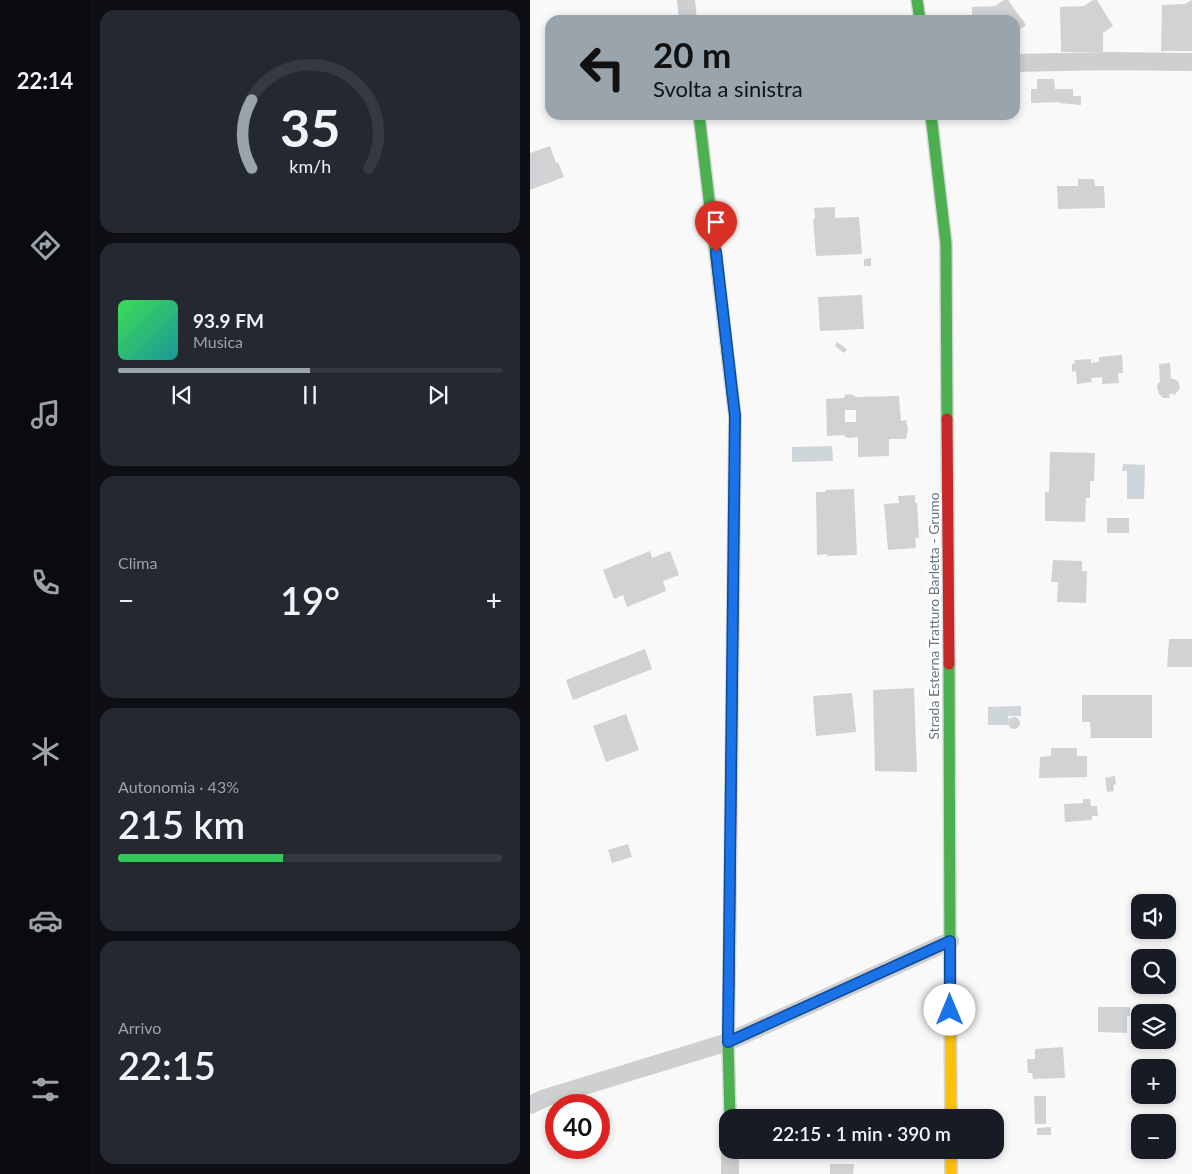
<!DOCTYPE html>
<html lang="it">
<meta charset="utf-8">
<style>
:root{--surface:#171b24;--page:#242831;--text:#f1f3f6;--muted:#9ea1a6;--line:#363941;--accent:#99a4ac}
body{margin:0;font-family:Lato,sans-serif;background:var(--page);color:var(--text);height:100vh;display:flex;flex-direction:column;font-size:19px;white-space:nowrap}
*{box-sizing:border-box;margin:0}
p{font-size:16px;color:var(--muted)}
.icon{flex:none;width:28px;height:28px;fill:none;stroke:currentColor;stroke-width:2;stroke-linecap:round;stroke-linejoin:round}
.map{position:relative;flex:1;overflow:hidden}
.panel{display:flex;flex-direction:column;gap:10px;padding:10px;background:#0d0f14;width:440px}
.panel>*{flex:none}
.top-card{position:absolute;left:15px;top:15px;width:475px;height:105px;border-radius:15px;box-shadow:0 2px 8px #0003;background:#99a4ac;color:#111;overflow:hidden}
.controls{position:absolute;left:601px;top:894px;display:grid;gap:10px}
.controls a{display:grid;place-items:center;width:45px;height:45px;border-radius:10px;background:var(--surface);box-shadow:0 2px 8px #0003;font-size:25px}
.speed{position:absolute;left:15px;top:1094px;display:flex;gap:10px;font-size:25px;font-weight:700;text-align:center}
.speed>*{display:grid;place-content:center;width:65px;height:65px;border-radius:50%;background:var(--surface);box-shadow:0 2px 8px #0003;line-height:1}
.speed .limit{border:8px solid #d22;background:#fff;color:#111}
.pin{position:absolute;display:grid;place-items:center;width:42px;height:42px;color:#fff;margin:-51px -21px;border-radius:50% 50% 50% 0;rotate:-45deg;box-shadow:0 0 5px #0007}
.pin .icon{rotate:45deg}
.me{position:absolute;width:55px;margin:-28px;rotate:0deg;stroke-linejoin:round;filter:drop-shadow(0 0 4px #0008)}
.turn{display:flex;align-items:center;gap:18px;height:105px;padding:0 25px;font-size:22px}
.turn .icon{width:65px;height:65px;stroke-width:2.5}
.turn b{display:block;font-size:35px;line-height:42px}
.big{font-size:38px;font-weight:600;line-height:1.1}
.panel .widget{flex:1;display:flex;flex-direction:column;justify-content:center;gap:8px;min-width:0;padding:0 18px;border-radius:15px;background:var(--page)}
.panel .dial{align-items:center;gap:0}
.dial svg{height:130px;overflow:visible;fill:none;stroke:var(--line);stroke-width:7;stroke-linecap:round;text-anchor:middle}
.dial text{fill:var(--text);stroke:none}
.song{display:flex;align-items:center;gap:15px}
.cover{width:60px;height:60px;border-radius:8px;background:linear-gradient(135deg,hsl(130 70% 55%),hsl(180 70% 35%))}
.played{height:5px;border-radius:2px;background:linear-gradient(90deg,var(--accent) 50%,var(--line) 50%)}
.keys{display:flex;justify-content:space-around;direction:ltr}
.heat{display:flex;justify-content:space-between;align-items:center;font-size:28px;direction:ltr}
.charge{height:8px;border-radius:4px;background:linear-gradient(90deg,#34c759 43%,var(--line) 0)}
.trip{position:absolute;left:189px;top:1109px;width:285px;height:50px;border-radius:15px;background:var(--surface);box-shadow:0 2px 8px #0003;font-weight:600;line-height:50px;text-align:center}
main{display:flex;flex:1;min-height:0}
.menu{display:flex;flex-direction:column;width:90px;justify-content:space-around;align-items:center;background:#090b0e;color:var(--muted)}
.menu .icon{width:35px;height:35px}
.menu .active{color:var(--accent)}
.menu b{font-size:22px;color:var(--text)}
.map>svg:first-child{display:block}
</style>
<main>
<nav class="menu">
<b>22:14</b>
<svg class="icon active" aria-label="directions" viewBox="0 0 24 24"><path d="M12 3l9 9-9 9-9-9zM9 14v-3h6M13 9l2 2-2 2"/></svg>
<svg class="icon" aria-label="music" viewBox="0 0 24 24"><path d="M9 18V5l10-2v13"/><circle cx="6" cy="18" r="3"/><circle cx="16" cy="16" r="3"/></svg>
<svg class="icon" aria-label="phone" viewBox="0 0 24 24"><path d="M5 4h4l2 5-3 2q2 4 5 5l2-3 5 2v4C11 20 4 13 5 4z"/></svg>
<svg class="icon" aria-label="climate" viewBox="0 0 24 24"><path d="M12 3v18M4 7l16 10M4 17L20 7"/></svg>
<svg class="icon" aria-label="car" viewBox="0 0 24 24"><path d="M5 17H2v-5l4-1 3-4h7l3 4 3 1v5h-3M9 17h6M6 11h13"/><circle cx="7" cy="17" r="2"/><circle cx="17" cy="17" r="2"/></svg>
<svg class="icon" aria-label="filters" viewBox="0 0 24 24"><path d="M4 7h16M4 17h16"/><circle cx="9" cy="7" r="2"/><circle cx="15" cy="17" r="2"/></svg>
</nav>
<section class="panel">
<div class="widget dial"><svg viewBox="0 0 100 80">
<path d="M14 69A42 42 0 1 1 86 69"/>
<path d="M14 69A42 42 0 0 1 14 27" stroke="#99a4ac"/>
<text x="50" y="56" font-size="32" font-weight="700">35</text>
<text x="50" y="72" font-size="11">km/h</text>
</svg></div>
<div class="widget">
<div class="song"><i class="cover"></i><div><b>93.9 FM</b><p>Musica</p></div></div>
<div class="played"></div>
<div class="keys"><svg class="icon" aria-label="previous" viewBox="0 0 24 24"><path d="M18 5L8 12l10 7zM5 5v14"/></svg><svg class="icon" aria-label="pause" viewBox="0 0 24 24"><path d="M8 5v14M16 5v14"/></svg><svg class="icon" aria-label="next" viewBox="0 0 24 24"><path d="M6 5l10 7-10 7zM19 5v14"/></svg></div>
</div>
<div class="widget"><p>Clima</p>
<div class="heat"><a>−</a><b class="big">19°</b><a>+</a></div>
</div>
<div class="widget"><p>Autonomia · 43%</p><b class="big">215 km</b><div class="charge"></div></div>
<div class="widget"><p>Arrivo</p><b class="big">22:15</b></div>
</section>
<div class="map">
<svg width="662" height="1174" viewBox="0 0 662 1174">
<rect width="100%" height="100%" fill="#f9f9f9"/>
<g fill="#ced6d9">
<polygon points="302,446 303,461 262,462 262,447"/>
<polygon points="593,464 615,465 614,499 597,499 597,471 592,471"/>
<polygon points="491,706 491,716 478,716 479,719 478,722 478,725 458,725 458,707"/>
</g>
<g fill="#d0d2d3" fill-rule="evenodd">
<polygon points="474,0 478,0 496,25 485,33 485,20 442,20 442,7 465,6"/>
<polygon points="563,0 567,0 583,26 573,33 573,52 531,52 530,7 554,6"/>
<polygon points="662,0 662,51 631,51 632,5 655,4"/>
<polygon points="507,79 524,79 525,89 543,89 543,96 551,96 551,105 530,103 530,102 501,103 501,89 507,89"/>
<polygon points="20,146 26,163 28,162 34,177 0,190 0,153"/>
<polygon points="548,179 564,179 565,186 574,186 575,208 528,209 527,186 548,186"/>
<polygon points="305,207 305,218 329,217 332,254 286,256 283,219 285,219 284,208"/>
<polygon points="341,258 341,266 334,266 334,259"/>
<polygon points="332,295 334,329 290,331 288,297"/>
<polygon points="307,342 317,349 314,353 305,346"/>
<polygon points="592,355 593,373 588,373 589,383 572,384 572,377 561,378 562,382 547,384 546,371 542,372 542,364 545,363 544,360 561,359 561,363 569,362 569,357"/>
<polygon points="640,363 641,378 648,381 650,388 644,396 643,393 639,395 640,398 633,398 629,394 627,387 628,383 630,382 629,364"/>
<path d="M318,394L323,395L326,397L369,396L371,421L376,420L378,429L376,439H359V456L328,457V437L319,438L315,437L314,435L297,436L296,399L314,398L315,395ZM315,410H326V422H315Z"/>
<polygon points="520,452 565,453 564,481 560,481 560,498 556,498 555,522 515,521 515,492 519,492"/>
<polygon points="324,489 327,555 297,556 297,554 287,555 286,492 295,492 296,490"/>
<polygon points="385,495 385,503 387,503 389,538 385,538 386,548 358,550 354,504 369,503 368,496"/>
<rect x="577" y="518" width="22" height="15"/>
<polygon points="120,551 122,558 140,551 149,575 133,581 136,591 97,607 93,595 84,599 73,570"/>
<polygon points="523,560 552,561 552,571 557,571 556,603 527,602 528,582 521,582"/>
<polygon points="639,639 662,639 662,667 637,667"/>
<polygon points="115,649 122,669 43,700 36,680"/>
<polygon points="384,688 387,772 345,771 343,690"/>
<polygon points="322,693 326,732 286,736 283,696"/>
<polygon points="552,695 622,695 622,738 561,738 560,722 552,722"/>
<polygon points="96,714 109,750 76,762 63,726"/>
<circle cx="484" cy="723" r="6"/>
<polygon points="521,748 547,748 547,756 557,756 557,777 509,778 510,757 521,756"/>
<polygon points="585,776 586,784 583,785 584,791 577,792 575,778"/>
<polygon points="553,799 560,799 561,806 567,806 568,816 562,816 562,820 535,822 534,804 553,803"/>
<polygon points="98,844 102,857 82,863 78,850"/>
<polygon points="568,1007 600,1007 600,1016 597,1016 597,1033 568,1032"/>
<polygon points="533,1047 535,1078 503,1079 502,1073 498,1073 497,1059 505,1059 505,1049"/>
<polygon points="504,1096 516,1096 516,1124 505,1124"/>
<polygon points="521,1127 521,1135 507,1135 507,1128"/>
<polygon points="300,1164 324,1164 323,1174 300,1174"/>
</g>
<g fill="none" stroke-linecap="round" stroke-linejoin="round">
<defs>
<g id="fast">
<polyline points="387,0 390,20"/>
<polyline points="169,115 203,401"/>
<polyline points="401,115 416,244 417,419"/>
<polyline points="419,664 420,969"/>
<polyline points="199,984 198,1042 200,1118"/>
</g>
<g id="slow">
<polyline points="203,608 205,416 203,401"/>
<polyline points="420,969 421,1118"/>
<polyline points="421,1150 421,1174"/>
</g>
<g id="jam">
<polyline points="417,419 419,664"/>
<polyline points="199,984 203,608"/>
</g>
</defs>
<use href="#fast" stroke="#d5d6d7" stroke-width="14"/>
<use href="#slow" stroke="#d5d6d7" stroke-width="14"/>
<use href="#jam" stroke="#d5d6d7" stroke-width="14"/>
<g stroke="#cecfd0" stroke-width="18">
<polyline points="156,0 158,20"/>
<polyline points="485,63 578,61 662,62"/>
<polyline points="0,1105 15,1098 198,1042 420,941"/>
<polyline points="200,1150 200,1174"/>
</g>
<use href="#fast" stroke="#4caf50" stroke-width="11"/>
<use href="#slow" stroke="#ffc107" stroke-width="11"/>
<use href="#jam" stroke="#c62828" stroke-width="11"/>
</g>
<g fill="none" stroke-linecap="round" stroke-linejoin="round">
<defs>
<polyline id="route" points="186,252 205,416 198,1042 420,941 420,1010"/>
</defs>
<use href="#route" stroke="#114b97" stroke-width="12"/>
<use href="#route" stroke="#1a73e8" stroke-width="9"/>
</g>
<g text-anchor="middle" stroke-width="5" stroke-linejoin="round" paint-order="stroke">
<g font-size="14" fill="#657683" stroke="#fff">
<text transform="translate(404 616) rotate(-90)" y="5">Strada Esterna Tratturo Barletta - Grumo</text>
</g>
</g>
</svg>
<div class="controls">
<a><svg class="icon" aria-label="sound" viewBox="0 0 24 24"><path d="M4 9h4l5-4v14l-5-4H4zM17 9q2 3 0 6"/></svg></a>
<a><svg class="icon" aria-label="search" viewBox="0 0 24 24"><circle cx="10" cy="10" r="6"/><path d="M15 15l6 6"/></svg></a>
<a><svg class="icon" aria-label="layers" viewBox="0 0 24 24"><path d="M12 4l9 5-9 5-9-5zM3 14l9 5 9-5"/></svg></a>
<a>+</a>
<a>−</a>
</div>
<div class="speed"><div class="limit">40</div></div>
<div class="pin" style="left:186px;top:252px;background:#d93025"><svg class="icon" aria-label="arrive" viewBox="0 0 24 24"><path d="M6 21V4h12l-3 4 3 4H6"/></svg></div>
<svg class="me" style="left:420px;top:1010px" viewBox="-20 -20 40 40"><circle r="19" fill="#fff"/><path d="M0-13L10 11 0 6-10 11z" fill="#1a73e8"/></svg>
<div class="trip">22:15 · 1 min · 390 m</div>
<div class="top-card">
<div class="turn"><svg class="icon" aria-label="left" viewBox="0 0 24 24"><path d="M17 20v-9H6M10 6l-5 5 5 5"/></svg><div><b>20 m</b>Svolta a sinistra</div></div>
</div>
</div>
</main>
